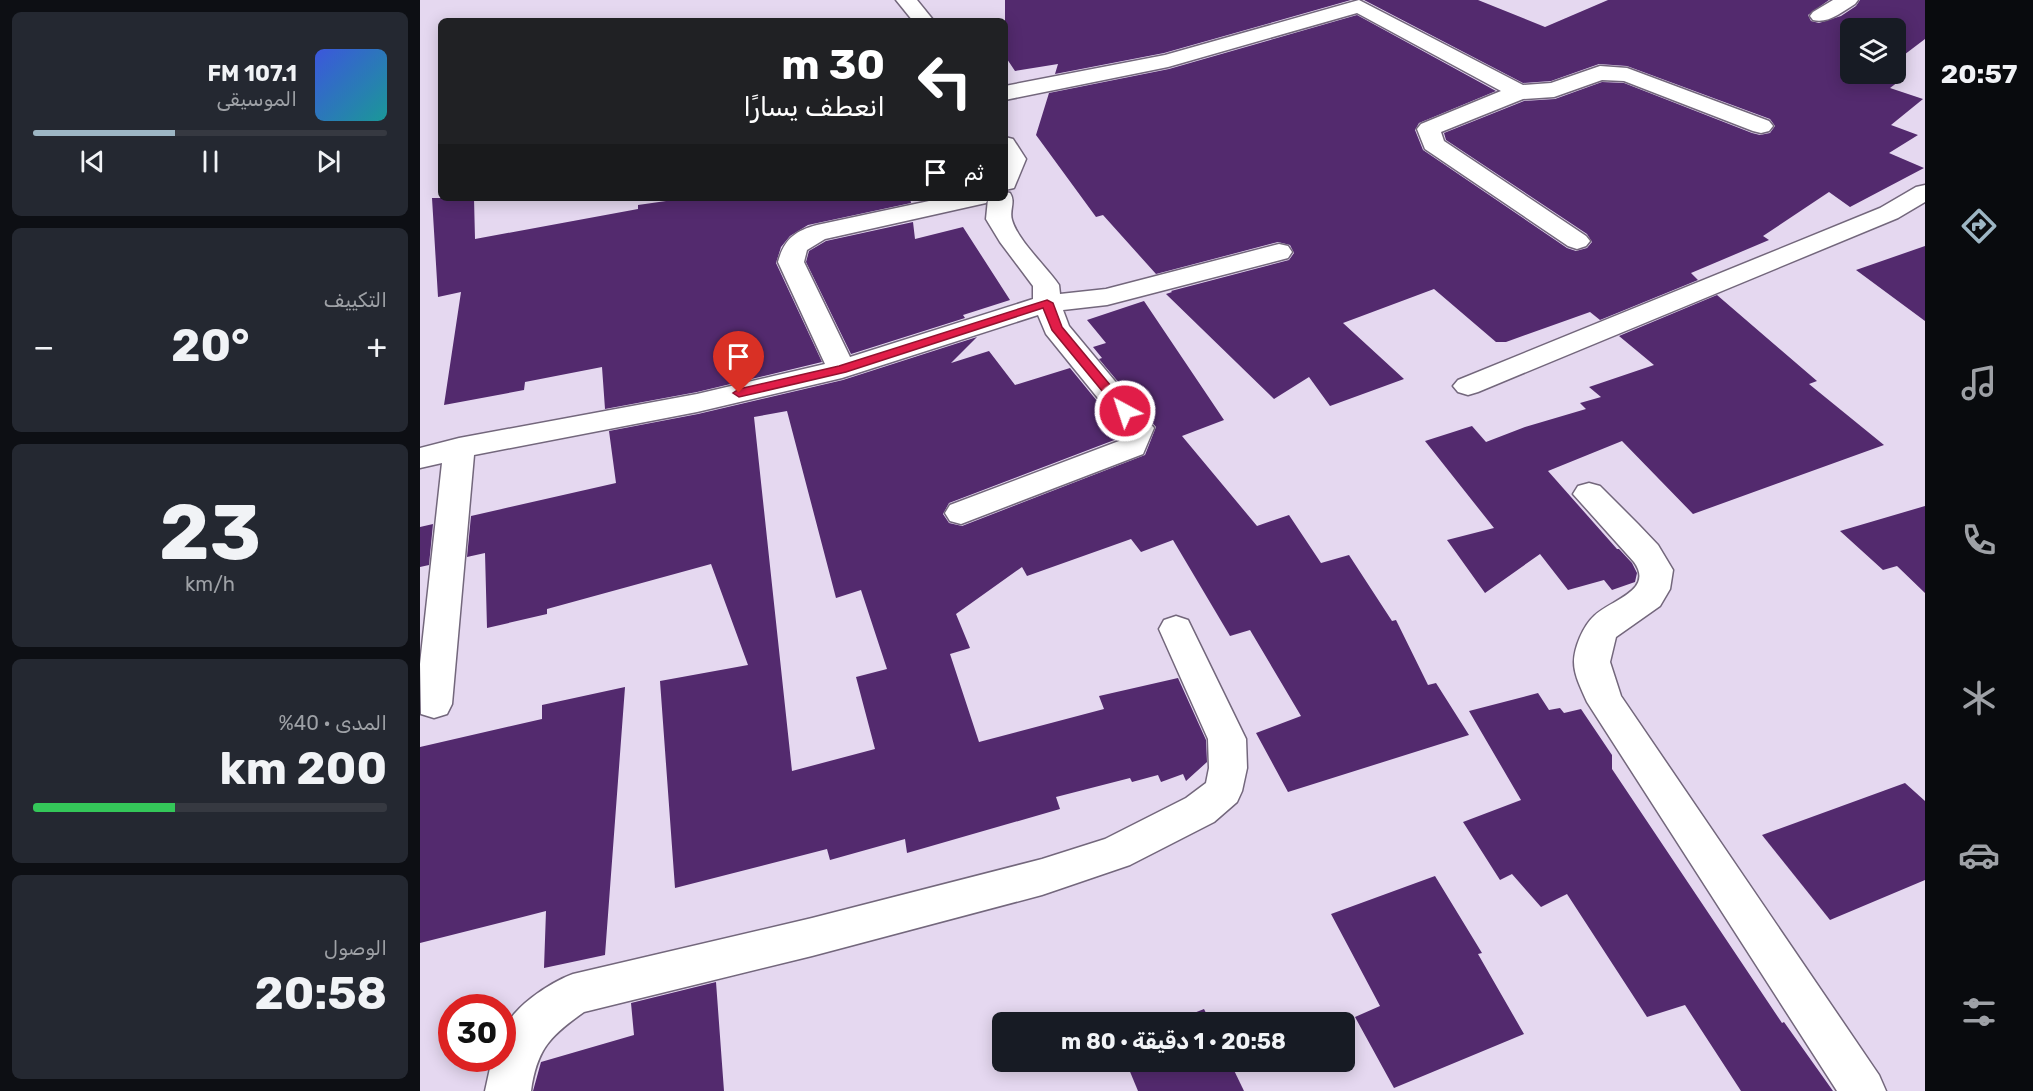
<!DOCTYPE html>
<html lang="ar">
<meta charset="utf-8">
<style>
:root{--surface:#171b24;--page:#242831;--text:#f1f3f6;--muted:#9ea1a6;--line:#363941;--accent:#9db6c4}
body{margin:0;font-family:Rubik,Vazirmatn,sans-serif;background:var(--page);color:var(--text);direction:rtl;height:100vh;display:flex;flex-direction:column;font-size:22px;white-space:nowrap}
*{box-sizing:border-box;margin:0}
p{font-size:20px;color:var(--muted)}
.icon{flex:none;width:33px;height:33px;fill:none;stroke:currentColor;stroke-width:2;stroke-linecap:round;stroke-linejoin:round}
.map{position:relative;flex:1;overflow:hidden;direction:ltr}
.side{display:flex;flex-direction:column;gap:12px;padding:12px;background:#0d0f14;width:420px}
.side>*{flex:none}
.guide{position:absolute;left:18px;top:18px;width:570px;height:183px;border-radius:9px;box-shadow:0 3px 15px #0003;direction:rtl;background:#202124;color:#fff;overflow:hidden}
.fabs{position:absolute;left:1420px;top:18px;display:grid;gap:12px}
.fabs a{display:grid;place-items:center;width:66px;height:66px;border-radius:9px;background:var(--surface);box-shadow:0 3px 15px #0003;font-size:30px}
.speed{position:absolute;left:18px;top:994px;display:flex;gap:12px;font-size:30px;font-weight:700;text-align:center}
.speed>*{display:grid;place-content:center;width:78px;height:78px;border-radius:50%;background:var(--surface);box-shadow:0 3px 15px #0003;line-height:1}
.speed .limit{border:9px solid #d22;background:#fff;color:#111}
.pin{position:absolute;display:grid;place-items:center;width:51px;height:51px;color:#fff;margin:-62px -26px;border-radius:50% 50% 50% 0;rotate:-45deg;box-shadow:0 0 6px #0007}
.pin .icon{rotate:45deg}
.me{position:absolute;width:66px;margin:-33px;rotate:320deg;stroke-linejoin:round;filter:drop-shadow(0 0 4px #0008)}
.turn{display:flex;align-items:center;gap:21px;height:126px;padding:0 24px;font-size:27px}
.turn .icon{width:78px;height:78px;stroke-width:2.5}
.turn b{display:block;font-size:42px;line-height:51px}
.then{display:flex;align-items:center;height:57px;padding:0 24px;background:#0003;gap:12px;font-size:22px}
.big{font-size:45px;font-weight:700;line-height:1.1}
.side .tile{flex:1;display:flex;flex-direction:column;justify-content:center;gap:9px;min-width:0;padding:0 21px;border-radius:9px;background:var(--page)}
.side .dial{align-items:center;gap:0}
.dial b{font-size:78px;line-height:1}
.song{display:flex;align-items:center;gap:18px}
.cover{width:72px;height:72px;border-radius:9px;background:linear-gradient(135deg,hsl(230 70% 55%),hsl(180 70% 35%))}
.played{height:6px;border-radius:3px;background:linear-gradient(90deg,var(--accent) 40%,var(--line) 40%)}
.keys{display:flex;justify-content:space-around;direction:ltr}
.heat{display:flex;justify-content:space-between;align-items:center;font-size:33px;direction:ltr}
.charge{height:9px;border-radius:4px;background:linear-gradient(90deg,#34c759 40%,var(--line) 0)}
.trip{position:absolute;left:572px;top:1012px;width:363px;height:60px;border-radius:9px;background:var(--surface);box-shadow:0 3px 15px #0003;font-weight:700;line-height:60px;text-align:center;direction:rtl}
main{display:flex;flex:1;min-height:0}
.menu{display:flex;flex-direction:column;width:108px;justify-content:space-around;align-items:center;background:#090b0e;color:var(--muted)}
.menu .icon{width:42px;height:42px}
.menu .current{color:var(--accent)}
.menu b{font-size:27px;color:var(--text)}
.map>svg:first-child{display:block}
</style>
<main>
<nav class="menu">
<b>20:57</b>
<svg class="icon current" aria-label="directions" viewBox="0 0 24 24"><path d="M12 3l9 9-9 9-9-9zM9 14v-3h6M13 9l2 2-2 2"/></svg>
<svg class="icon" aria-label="music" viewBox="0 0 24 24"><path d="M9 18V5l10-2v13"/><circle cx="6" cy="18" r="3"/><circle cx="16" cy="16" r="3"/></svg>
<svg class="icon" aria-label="phone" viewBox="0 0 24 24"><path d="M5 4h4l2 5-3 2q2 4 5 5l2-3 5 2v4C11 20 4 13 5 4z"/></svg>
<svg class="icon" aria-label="climate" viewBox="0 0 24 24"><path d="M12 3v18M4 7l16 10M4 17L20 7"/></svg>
<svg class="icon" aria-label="car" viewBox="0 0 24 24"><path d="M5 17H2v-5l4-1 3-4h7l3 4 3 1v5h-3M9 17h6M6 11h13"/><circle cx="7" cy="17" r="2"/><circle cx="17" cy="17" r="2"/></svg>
<svg class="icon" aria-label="filters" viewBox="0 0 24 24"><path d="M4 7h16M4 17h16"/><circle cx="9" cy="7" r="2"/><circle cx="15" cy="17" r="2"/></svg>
</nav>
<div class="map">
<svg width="1505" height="1091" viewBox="0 0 1505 1091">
<rect width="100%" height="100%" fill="#e5d8f0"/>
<g fill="#532a6e" fill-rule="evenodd">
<polygon points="585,0 931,0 744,53 635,74 638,64 595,71 585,56"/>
<polygon points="944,0 1058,0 1125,27 1188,0 1409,0 1388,15 1391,21 1399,23 1421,16 1436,6 1440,0 1505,0 1505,39 1476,61 1476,28 1431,28 1431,74 1459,74 1478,82 1470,88 1503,99 1471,125 1498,135 1469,153 1504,168 1430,207 1409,192 1343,236 1349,240 1271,273 1278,280 1180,320 1170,312 1086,342 1076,342 1014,289 923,323 984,379 910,406 889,377 854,399 746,294 752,292 751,291 869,260 874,253 870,245 858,242 736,274 683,215 676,217 616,135 629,93 749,69 937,15 1076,91 999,123 995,130 1003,150 1147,248 1156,251 1167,248 1172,242 1167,234 1026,140 1024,133 1104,101 1135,99 1182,82 1204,83 1332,133 1340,135 1350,133 1355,126 1350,119 1207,66 1179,64 1131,81 1103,83"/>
<polygon points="12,198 54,198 55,239 218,209 218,205 267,198 490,198 491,203 388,225 370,236 361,247 356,263 402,362 277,392 185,409 182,367 105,382 104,390 24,405 41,292 18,297"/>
<polygon points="493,222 495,239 543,227 590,300 543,315 545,318 431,354 386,262 389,251 406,241"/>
<polygon points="1505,246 1505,321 1436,270"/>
<polygon points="1297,295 1397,381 1389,384 1464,445 1273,514 1202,441 1128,471 1197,549 1199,549 1212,563 1217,573 1215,582 1192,590 1184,580 1148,590 1120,554 1065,593 1027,540 1074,528 1005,441 1052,426 1066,442 1105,427 1166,409 1160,403 1181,397 1169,387 1234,365 1199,336"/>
<path d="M724,301L804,420L762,436L837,526L869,515L901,563L929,555L972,621L976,620L1008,685L1016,683L1049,735L868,792L836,733L881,716L830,630L810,636L753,540L721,552L711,539L607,576L602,567L536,614L550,648L530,654L559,742L684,709L679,696L758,678L786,740L787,762L766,781L763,774L741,782L738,775L712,782L710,778L636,797L640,809L487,853L485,839L410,860L407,849L255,888L240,681L328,665L291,564L127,609V614L67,628L65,553L47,557L51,516L196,483L189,431L278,414L423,380L557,337L531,363L569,351L595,385L650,368L700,429L697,439L529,503L523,514L529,523L542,526L725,455L736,427L679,359L682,358L673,347L686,343L667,320ZM367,411L416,598L441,590L467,669L436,677L455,749L372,771L334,417Z"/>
<polygon points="1505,506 1505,593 1477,566 1463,570 1420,531"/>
<polygon points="13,524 9,565 0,567 0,527"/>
<polygon points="205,687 185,955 124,968 126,911 0,943 0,747 122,719 122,705"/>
<polygon points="1118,693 1129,710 1140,708 1144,713 1161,709 1192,755 1192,769 1362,1023 1364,1022 1413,1091 1321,1091 1265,1005 1227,1017 1147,894 1121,907 1092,874 1080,880 1043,822 1101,800 1049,711"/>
<polygon points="1485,783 1505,801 1505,880 1410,920 1342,835"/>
<polygon points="1015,876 1062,953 1058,954 1104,1034 974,1088 935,1017 960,1006 911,914"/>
<polygon points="296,982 304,1091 113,1091 121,1062 214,1035 211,1003"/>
<polygon points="784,1009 791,1023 749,1023"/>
<polygon points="706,1062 810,1062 824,1091 718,1091"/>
</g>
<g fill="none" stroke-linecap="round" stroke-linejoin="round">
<defs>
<g id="street">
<polygon points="476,0 497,0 514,21 493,21"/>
<polygon points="939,0 1103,85 1131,83 1180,66 1207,68 1349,121 1353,126 1349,131 1341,133 1333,131 1204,81 1182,80 1134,97 1103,99 1021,132 1024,141 1166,236 1170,241 1166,246 1157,249 1148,246 1005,149 997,129 1001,124 1081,91 937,13 748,67 585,100 585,86 745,55"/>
<path d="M1413,0H1438L1435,4C1422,12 1408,24 1393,20L1390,16L1393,12Z"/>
<polygon points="585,137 593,139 606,159 594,188 585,190"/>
<polygon points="1505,185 1505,202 1478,218 1058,392 1048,395 1038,392 1033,386 1038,380 1460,208 1496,187"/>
<path d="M585,192L590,193C596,202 589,210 592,220C598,241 627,267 639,285L640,294L686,289L859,244L868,246L872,252L868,258L687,305L643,310L649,326L734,428L723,454L541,524L530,521L525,513L530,505L699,441L703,429L626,334L618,315L422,378L277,412L54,455L32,704L27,714L14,718L1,714L0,664L22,463L0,468V448L39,438L277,394L405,364L358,262C364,240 374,231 397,225L523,198H585ZM568,199L566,219L580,242L613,286V299L430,357L384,262L387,250L405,239L557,205L566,203Z"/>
<path d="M1169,483L1180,486L1218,524L1238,545L1253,570L1250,589L1240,606L1196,637L1190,662L1201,696L1459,1075L1466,1091H1417L1167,702C1162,690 1154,676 1154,662C1154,648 1163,626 1174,616C1190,600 1235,591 1214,562L1153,494L1158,486Z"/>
<path d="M756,616L768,620L826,739L827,768L822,791L817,802L794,822L710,865L622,895L392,956L164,1012C130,1036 117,1049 111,1091H65L72,1059H82C82,1052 81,1042 83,1035C88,1009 131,982 153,974L392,918L622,859L685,839L766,798L786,783L789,768L788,739L739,629L744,620Z"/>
</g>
</defs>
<use href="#street" stroke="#73677c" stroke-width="3"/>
<use href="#street" fill="#fff" fill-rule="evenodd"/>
</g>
<polygon fill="#e11d48" stroke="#92132f" stroke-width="1.5" points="627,300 633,303 642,327 710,409 711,411 710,414 701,414 632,330 623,308 426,372 319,397 313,393 319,389 419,366"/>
</svg>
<div class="fabs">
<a><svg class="icon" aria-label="layers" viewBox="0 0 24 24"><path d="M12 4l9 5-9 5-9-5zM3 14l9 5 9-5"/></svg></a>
</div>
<div class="speed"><div class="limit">30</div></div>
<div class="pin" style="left:319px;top:393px;background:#d93025"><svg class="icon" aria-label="arrive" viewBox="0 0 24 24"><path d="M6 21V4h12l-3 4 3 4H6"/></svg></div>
<svg class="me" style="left:705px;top:411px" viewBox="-20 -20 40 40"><circle r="17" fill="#e11d48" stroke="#fff" stroke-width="3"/><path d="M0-11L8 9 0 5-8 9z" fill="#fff"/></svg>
<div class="trip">20:58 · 1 دقيقة · 80 m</div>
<div class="guide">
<div class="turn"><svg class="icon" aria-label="left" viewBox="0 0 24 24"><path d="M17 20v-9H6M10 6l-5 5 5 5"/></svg><div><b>30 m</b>انعطف يسارًا</div></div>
<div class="then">ثم<svg class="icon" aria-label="arrive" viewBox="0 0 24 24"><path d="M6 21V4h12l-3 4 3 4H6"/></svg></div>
</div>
</div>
<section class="side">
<div class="tile">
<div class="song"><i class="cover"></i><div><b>107.1 FM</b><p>الموسيقى</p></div></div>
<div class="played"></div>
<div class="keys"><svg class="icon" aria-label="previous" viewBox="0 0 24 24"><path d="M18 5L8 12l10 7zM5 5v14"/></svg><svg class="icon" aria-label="pause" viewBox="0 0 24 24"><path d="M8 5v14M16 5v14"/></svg><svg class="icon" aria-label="next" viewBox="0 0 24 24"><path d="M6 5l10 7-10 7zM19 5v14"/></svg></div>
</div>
<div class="tile"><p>التكييف</p>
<div class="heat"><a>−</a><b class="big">20°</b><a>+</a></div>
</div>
<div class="tile dial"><b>23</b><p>km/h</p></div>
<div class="tile"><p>المدى · 40%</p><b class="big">200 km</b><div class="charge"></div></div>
<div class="tile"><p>الوصول</p><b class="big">20:58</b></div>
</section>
</main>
